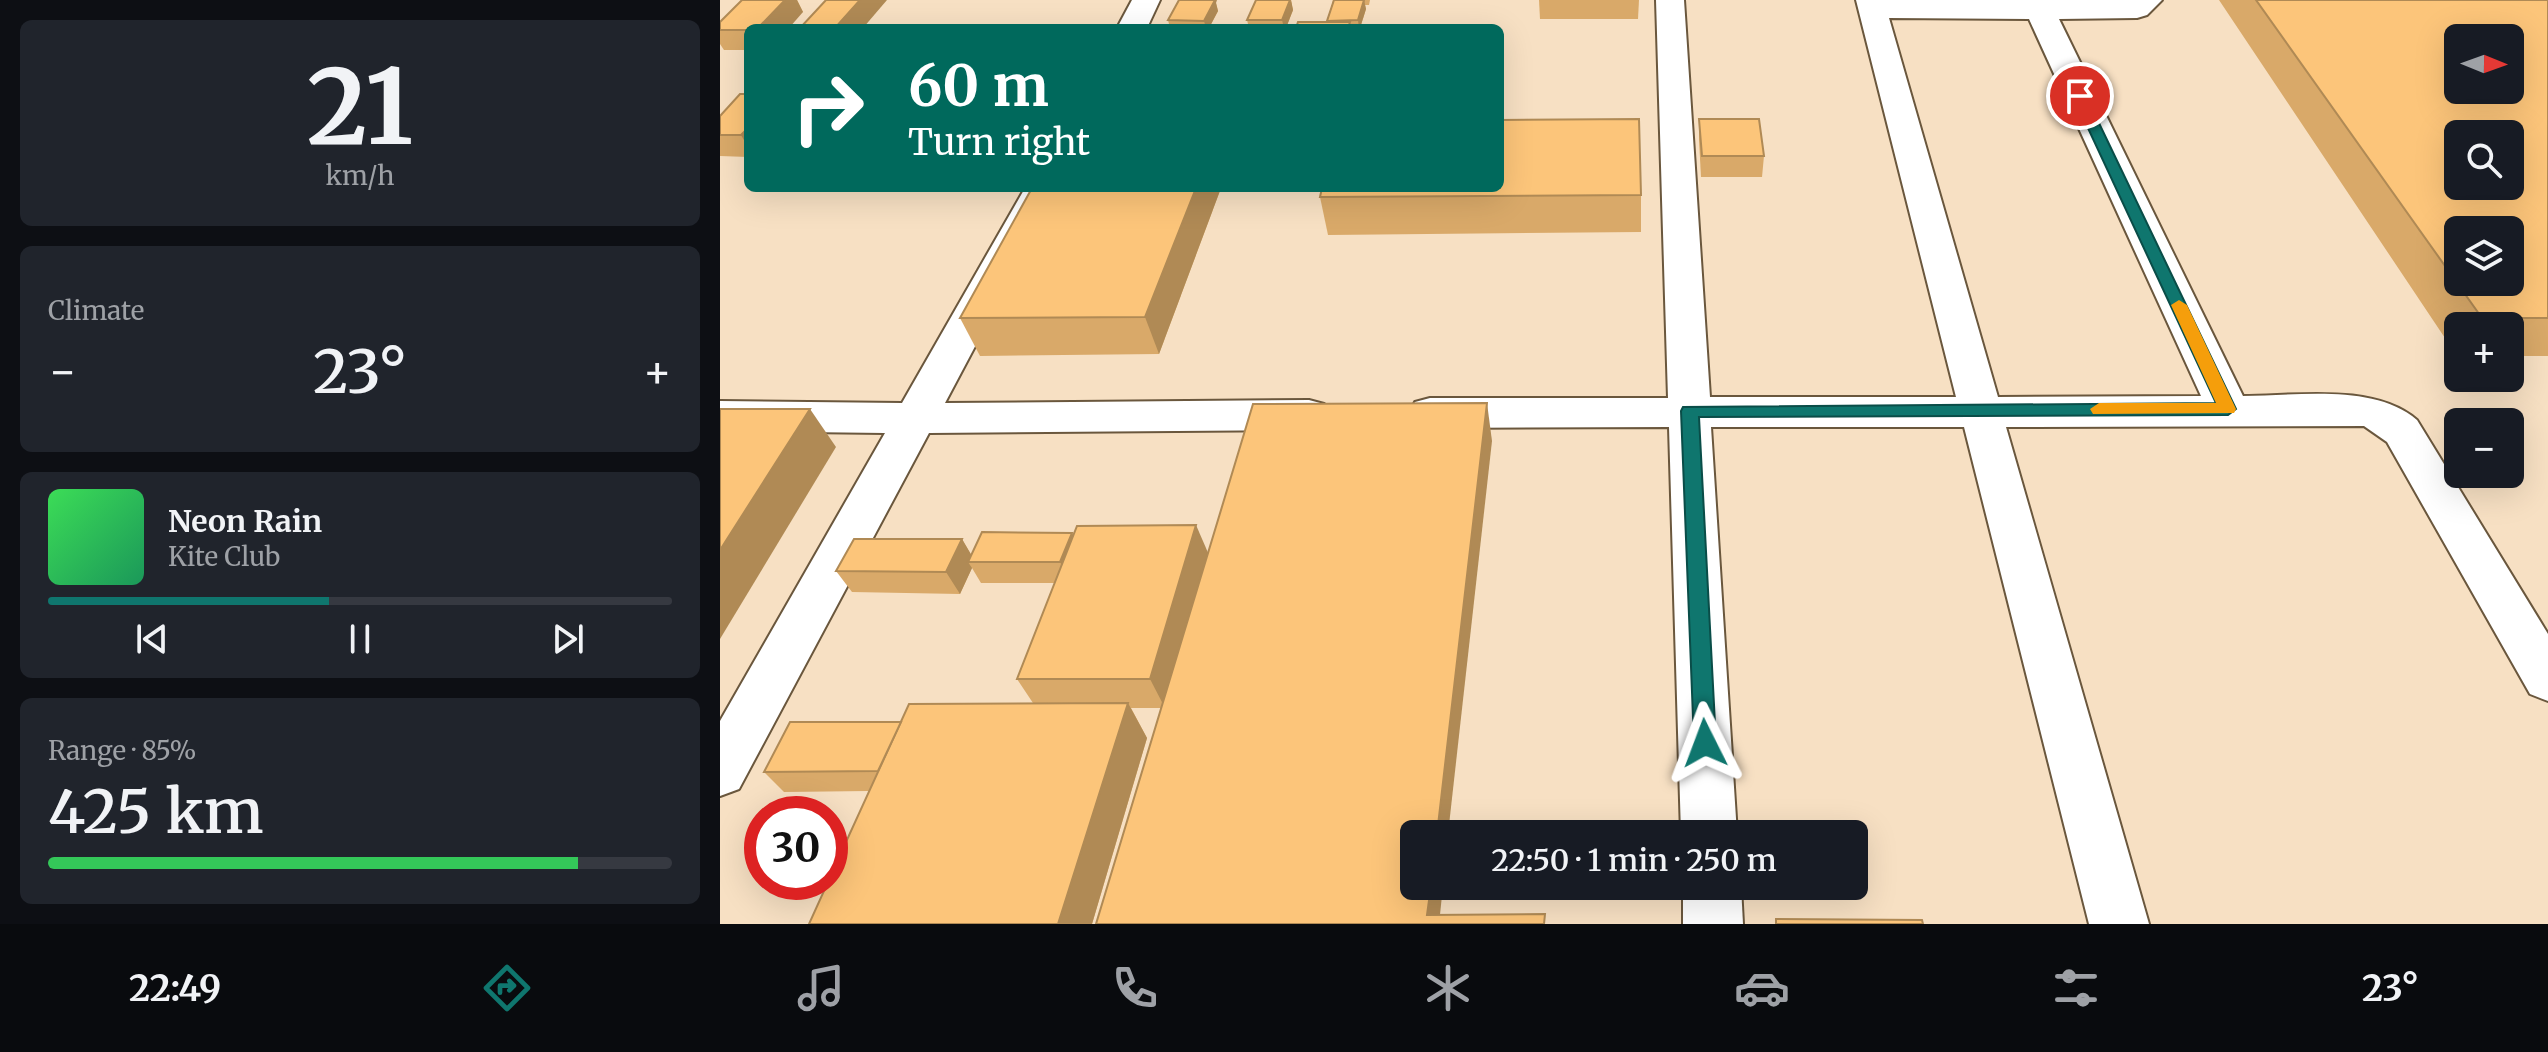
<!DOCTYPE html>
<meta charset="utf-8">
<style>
:root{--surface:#171b24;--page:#20242c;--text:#f1f3f6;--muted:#9ea1a6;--line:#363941;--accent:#0f766e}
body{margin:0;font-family:Merriweather,serif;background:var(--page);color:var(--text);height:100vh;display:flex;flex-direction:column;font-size:30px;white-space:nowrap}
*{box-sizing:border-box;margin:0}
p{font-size:26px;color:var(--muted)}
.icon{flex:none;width:44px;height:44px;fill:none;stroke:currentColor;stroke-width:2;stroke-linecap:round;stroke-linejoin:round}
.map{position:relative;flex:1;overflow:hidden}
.side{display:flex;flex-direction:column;gap:20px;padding:20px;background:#0d0f14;width:720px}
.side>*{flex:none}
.guide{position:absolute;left:24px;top:24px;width:760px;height:168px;border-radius:12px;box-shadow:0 8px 32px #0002;background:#00695c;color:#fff;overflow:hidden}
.needle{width:52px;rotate:91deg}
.controls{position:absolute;left:1724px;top:24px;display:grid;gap:16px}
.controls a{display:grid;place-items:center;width:80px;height:80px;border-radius:12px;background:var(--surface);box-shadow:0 8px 32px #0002;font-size:40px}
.speed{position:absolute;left:24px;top:796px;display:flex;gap:16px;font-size:40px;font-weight:700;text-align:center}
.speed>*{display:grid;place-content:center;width:104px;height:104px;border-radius:50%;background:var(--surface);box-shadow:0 8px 32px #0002;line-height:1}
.speed .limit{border:12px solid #d22;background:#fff;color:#111}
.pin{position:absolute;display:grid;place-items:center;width:68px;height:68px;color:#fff;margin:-34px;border:4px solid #fff;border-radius:50%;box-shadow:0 2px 8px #0007}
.me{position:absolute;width:88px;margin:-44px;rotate:357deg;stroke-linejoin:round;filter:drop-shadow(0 0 6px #0008)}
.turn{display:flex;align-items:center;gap:28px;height:168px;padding:0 32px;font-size:36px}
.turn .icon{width:104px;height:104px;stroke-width:2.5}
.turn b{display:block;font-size:56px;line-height:68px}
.big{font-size:60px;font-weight:600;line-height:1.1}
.side .card{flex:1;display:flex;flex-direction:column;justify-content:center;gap:12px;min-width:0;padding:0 28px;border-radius:12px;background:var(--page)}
.side .dial{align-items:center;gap:0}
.dial b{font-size:104px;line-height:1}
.song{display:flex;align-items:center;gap:24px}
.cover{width:96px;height:96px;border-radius:12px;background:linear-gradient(135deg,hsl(130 70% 55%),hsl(150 70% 35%))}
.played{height:8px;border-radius:4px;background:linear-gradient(90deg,var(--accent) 45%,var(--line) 45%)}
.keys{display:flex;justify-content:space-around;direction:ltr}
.heat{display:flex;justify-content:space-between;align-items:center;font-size:44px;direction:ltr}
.charge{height:12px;border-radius:6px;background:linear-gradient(90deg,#34c759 85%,var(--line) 0)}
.trip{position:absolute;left:680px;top:820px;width:468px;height:80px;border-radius:12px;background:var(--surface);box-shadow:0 8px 32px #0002;font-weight:600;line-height:80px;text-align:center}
.tab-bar{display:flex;height:128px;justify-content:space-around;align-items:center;background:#090b0e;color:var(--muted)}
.tab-bar .icon{width:56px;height:56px}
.tab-bar .selected{color:var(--accent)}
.tab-bar b{font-size:36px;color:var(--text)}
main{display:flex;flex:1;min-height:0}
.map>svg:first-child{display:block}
</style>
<main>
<section class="side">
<div class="card dial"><b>21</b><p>km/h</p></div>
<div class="card"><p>Climate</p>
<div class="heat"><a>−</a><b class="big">23°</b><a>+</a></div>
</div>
<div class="card">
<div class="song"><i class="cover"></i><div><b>Neon Rain</b><p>Kite Club</p></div></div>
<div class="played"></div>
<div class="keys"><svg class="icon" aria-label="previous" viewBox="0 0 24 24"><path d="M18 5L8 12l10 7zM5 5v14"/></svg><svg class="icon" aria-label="pause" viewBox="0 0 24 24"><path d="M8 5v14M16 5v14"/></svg><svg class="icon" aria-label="next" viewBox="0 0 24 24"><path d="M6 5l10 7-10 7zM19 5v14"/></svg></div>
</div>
<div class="card"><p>Range · 85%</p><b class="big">425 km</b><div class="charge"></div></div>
</section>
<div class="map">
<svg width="1828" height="924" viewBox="0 0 1828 924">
<rect width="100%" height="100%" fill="#f7e0c3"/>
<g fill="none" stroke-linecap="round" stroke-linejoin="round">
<defs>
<g id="minor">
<polygon points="412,0 440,0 427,28 397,28"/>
<path d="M936,0H964L990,397H1236L1136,0H1442L1427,15L1417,18L1339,19L1523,396C1577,396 1654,383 1697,420L1828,634V701L1810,694L1667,442L1644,426L1286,427L1429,924H1369L1244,427H991L1017,834H961L949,427L710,428L695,424L689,413L695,402L710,398H948ZM1169,18L1309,19L1481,396L1278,397Z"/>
<polygon points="305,188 339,188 225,403 589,400 604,404 610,415 604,426 589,430 209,433 19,789 0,796 0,721 165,433 0,431 0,401 182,403"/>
<polygon points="963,886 1021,886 1023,924 963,924"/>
</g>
</defs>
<use href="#minor" stroke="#6a573d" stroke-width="4"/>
<use href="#minor" fill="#fff" fill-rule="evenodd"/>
</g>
<g fill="#d9a969">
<polygon points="22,0 77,0 83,12 28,28 28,50 4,50 0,44 0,22"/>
<polygon points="571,0 573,10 566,28 529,28 527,20"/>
<polygon points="613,0 650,0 649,5 645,5 646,9 640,28 576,28 608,22"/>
<polygon points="819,0 919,0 918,19 820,19"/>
<polygon points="1499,0 1828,0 1828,356 1790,356 1790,326 1738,326 1737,356"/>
<polygon points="496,3 498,11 489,28 450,28 448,20"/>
<polygon points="28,94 28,157 0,156 0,116"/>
<polygon points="979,119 1044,156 1042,177 981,177 979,140"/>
<polygon points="501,188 439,354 260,356 240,318"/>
<polygon points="921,195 921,232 608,235 600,197"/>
<polygon points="772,441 376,924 441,708 411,708 427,738 372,924 89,924 149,791 64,792 44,772 181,722 313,703 297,679 335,583 261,583 252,568 240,594 132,592 116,571 242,539 251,555 352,533 353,536 488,554"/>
</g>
<g fill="#b08a55">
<polygon points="65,0 77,0 83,12 69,28 38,28"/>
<polygon points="140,0 167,0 143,28 115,28"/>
<polygon points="494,0 497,0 496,3 498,11 489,28 486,28 484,21"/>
<polygon points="571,0 573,10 566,28 564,28 562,20"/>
<polygon points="644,0 646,9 640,28 639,28 638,20"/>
<polygon points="28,128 28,147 21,135"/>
<polygon points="476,188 501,188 439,354 425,317"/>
<polygon points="767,403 772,441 728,834 717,834"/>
<polygon points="90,409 116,447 0,639 0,550"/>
<polygon points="476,525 489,555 445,708 430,679"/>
<polygon points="352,533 363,554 352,583 340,562"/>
<polygon points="242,539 255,561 248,562 252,568 240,594 226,572"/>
<polygon points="408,703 427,738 372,924 338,924"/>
<polygon points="711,886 723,886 719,924 707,915"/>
</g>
<g fill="#fcc57a" stroke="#b08a55" stroke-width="2" fill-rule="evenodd">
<polygon points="22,0 65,0 38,28 28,28 28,30 0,30 0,22"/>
<polygon points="106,0 140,0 115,28 80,28"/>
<polygon points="459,0 495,0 484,21 448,20"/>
<polygon points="536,0 570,0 562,20 527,20"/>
<polygon points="614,0 644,0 638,20 607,21"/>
<path d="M1536,0H1828V318H1762ZM1738,38H1790V90H1738ZM1738,134H1790V186H1738ZM1738,230H1790V282H1738Z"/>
<polygon points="578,22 630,22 628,28 576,28"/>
<polygon points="20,94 28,94 28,128 21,135 0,135 0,116"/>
<polygon points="919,119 921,195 600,197 602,188 780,188 780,120"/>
<polygon points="979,119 1039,119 1044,156 982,156"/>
<polygon points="312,188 476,188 425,317 240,318"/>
<polygon points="767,403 717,834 694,834 694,886 711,886 707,915 825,914 824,924 376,924 533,404"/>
<polygon points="0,409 90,409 0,550"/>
<polygon points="476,525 430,679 297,679 357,526"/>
<polygon points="262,532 352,533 340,562 248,562"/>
<polygon points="134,539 242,539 226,572 116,571"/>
<polygon points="408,703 338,924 89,924 108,882 110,882 110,877 189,704"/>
<polygon points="70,722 181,722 158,771 44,772"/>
<polygon points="1056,919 1202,920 1203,924 1056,924"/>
</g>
<polygon fill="#0f766e" stroke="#0a4d48" stroke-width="2" points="1360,92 1366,96 1516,409 1508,415 979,417 996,743 993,750 985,753 977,750 974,743 961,411 963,407 1496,403 1353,96"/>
<polygon fill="#f59e0b" points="1459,300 1467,305 1516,409 1514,413 1373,414 1370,409 1379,403 1496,403 1451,305"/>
</svg>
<div class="controls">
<a><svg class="needle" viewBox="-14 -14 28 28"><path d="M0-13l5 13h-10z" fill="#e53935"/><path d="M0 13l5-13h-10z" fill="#9ea1a6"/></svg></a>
<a><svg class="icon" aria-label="search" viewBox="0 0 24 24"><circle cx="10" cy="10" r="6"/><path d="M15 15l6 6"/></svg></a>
<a><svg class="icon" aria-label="layers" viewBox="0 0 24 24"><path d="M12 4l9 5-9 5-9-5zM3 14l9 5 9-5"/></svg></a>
<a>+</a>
<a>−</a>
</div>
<div class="speed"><div class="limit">30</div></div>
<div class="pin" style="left:1360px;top:96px;background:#d93025"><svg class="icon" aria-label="arrive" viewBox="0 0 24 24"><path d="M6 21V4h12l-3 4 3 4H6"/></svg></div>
<svg class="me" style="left:985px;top:743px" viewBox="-20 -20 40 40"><path d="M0-17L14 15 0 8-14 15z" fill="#0f766e" stroke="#fff" stroke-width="4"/></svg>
<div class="trip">22:50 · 1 min · 250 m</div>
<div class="guide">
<div class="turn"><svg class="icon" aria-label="right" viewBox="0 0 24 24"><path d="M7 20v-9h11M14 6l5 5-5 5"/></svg><div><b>60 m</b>Turn right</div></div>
</div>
</div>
</main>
<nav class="tab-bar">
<b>22:49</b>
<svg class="icon selected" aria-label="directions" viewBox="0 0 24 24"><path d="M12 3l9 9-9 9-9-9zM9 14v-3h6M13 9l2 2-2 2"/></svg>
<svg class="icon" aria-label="music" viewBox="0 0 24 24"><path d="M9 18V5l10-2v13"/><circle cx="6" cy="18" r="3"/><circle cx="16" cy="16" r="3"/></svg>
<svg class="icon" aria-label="phone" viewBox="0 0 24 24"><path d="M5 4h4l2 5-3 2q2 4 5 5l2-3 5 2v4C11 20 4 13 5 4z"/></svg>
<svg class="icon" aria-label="climate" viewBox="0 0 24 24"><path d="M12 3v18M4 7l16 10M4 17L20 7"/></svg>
<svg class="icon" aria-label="car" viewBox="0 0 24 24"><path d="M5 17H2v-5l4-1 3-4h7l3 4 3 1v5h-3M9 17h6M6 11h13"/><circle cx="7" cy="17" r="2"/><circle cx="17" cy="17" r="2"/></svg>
<svg class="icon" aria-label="filters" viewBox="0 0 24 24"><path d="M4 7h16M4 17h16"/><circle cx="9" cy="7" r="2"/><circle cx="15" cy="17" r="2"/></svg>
<b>23°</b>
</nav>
